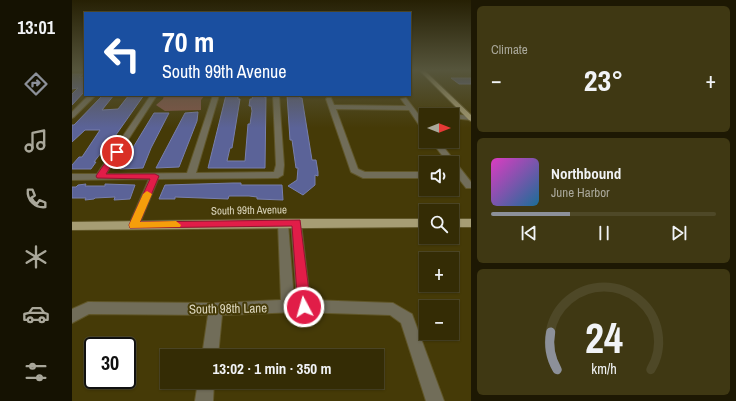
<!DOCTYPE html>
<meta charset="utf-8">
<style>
:root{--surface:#342c05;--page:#3f3813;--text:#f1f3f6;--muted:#a9a79a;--line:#4e4827;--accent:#8c9099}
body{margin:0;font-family:"Archivo Narrow",sans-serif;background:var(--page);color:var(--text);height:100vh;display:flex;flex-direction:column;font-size:15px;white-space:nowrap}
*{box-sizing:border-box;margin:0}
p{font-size:13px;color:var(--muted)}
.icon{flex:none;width:22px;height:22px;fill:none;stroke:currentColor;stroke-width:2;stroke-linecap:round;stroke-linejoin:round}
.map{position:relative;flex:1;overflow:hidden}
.drawer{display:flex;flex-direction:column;gap:6px;padding:6px;background:#1d1803;width:265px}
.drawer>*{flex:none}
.banner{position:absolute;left:12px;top:12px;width:327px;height:84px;border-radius:0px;box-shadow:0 1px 3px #0004,0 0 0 1px var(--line);background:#1a4fa0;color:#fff;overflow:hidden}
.needle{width:26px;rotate:90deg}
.tools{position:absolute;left:347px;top:108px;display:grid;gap:8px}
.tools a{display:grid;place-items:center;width:40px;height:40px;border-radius:0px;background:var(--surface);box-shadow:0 1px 3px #0004,0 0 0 1px var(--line);font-size:20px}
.speed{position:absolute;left:12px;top:337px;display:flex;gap:8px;font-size:20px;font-weight:700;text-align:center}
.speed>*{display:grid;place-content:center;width:52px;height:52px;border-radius:50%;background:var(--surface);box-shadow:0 1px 3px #0004,0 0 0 1px var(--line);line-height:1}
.speed .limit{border:2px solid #111;border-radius:6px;background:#fff;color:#111}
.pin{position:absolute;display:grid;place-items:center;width:34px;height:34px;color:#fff;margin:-17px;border:2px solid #fff;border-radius:50%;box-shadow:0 1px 4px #0007}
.me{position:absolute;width:44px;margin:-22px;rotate:354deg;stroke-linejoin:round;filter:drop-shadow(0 0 3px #0008)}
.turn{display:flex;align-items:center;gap:14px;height:84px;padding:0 12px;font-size:18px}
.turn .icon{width:52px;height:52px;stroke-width:2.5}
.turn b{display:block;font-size:28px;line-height:34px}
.big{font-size:30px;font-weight:700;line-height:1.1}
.drawer .widget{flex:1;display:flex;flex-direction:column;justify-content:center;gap:6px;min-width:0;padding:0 14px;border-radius:6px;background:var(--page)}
.drawer .dial{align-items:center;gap:0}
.dial svg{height:104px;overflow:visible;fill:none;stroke:var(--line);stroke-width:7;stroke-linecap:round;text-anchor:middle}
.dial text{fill:var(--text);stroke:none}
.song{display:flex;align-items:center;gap:12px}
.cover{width:48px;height:48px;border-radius:6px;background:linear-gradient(135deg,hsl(310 70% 55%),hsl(200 70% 35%))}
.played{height:4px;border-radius:2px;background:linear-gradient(90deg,var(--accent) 35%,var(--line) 35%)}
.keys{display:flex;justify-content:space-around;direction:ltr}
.heat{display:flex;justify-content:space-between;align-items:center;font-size:22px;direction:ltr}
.trip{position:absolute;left:88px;top:349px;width:224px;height:40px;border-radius:0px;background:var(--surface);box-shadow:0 1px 3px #0004,0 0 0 1px var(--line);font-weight:700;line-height:40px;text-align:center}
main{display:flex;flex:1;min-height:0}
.menu{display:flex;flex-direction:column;width:72px;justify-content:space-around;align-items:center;background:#151202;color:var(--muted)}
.menu .icon{width:28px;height:28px}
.menu .selected{color:var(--accent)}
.menu b{font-size:18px;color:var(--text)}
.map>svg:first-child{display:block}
</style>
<main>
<nav class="menu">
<b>13:01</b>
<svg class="icon selected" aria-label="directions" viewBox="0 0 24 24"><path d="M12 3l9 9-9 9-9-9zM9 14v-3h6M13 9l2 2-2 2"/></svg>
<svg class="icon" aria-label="music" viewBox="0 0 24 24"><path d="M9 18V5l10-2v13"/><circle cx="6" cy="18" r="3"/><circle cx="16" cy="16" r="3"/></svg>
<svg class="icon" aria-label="phone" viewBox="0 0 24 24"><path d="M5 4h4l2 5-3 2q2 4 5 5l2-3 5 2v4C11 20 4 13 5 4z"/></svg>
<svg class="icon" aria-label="climate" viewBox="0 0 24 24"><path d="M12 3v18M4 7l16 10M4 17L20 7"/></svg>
<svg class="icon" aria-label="car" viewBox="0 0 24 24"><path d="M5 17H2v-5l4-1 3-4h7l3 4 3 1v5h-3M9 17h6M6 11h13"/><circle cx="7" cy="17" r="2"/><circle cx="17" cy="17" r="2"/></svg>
<svg class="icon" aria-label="filters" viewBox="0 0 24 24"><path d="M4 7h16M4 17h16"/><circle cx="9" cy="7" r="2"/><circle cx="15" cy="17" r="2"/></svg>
</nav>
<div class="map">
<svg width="399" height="401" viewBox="0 0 399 401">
<rect width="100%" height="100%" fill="#453a07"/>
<polygon fill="#83574b" points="92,95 133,95 129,100 129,110 93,111 84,105 91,99"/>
<g fill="#5b6398" stroke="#787fac">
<polygon points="0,74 12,74 7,77 13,77 13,91 0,105 0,94 6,88 0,89"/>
<polygon points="379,78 399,78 399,84 387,84"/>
<polygon points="31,95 42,95 30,110 46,109 57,95 72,95 34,149 32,149 22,162 24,162 19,169 0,169 0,165 7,157 10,157 28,130 13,130 0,142 0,125 2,125"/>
<polygon points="154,95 166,95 166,99 168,99 160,148 158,148 155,161 173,161 176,124 178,124 180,111 179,106 177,106 178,99 180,99 181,95 192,95 192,97 194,97 193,168 136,168"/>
<polygon points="215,95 227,95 228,98 230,98 240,160 244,160 246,172 246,176 243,175 243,185 231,195 216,186 225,180 226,168 224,168 220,140 218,140"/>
<polygon points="126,112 125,121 107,167 84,168 113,113"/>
<polygon points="82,113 97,113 79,148 71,168 48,169"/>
<polygon points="161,183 169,183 169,185 210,185 211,200 185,199 185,197 177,196 157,196 156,199 103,197 103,199 87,199 93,185"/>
<polygon points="14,184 13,186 33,186 33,184 63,185 58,199 42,200 43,197 23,198 22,199 13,200 14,198 0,198 0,187 4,187 6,185"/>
</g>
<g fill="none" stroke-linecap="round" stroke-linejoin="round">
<defs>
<g id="minor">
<polygon points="17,95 24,95 2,117 0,118 0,112"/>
<polygon points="79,95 85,95 34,174 115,173 141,95 147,95 124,173 202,172 204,165 201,95 207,95 212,165 211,175 206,178 86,179 67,225 66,228 58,228 57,225 77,179 0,180 0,174 25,174"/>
<polygon points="255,98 259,98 262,105 334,106 329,99 334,98 354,124 354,131 351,131 337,110 264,109 286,169 293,172 354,172 354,178 291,178 279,172 254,99"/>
<polygon points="380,114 399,116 399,120 380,118 380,115 377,115"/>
<polygon points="359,141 367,141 399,182 399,188 394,188 380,170 380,163 376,163"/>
<polygon points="211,219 215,220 216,223 222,300 225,300 219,223 220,220 228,220 229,223 238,300 321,303 340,314 372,401 354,401 329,323 318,315 225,312 150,315 146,356 130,356 136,315 17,314 0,323 0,309 16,302 144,303 209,300 206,223 207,220"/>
<polygon points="126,382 142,382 141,401 123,401"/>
</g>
<g id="major">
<polygon points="348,71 353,71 399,115 399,121 397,120"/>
<polygon points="219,219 354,219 354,227 0,230 0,222"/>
<rect x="380" y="219" width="19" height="8"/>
</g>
</defs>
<use href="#minor" stroke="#605628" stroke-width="2"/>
<use href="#major" stroke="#605628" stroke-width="2"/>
<use href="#minor" fill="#716d59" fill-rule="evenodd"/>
<use href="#major" fill="#a69d74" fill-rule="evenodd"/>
</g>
<linearGradient id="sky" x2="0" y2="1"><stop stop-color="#262004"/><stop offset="0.55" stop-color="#56553c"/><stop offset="1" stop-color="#56553c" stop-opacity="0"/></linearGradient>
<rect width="399" height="128" fill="url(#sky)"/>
<polygon fill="#e11d48" stroke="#92132f" points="45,149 48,152 34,174 83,174 87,176 68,222 228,220 239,307 237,311 232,312 228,311 226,307 220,226 58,228 57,225 78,179 25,178 24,176 42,150"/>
<polygon fill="#f59e0b" points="75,191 80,194 68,222 104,221 109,225 108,227 58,228 57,225 71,194"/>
<g text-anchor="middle" stroke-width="4" stroke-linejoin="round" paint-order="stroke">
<g font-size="11" fill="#dbd5bc" stroke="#453a07">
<text transform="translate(177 210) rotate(-1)" y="4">South 99th Avenue</text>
</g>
<g font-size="13" fill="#dbd5bc" stroke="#453a07">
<text transform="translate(156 308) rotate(-1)" y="5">South 98th Lane</text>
</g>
</g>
</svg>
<div class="tools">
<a><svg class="needle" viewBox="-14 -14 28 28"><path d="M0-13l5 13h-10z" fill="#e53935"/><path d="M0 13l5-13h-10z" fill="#a9a79a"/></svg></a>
<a><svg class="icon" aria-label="sound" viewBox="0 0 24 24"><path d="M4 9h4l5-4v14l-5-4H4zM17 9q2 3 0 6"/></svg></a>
<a><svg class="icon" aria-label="search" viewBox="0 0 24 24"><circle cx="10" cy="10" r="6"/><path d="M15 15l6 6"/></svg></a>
<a>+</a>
<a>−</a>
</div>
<div class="speed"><div class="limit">30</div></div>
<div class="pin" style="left:45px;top:152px;background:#d93025"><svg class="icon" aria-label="arrive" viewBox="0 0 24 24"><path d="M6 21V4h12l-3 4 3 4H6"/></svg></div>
<svg class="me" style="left:232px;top:307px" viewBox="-20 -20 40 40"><circle r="17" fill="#e11d48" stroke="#fff" stroke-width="3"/><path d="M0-11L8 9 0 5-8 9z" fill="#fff"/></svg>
<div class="trip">13:02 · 1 min · 350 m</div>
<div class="banner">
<div class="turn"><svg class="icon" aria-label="left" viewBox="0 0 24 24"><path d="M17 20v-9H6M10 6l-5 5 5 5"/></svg><div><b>70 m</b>South 99th Avenue</div></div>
</div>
</div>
<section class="drawer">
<div class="widget"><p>Climate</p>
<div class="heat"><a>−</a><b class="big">23°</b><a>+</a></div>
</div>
<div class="widget">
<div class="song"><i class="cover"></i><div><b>Northbound</b><p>June Harbor</p></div></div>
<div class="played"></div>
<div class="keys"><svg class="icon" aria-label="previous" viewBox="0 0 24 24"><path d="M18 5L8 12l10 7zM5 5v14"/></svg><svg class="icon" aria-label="pause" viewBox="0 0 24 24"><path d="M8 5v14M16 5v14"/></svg><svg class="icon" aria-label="next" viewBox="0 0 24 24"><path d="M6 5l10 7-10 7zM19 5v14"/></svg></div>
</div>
<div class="widget dial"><svg viewBox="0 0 100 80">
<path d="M14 69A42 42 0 1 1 86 69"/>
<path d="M14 69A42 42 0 0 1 9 40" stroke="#8c9099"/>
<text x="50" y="56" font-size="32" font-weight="700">24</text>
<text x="50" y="72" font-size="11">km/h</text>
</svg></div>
</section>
</main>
